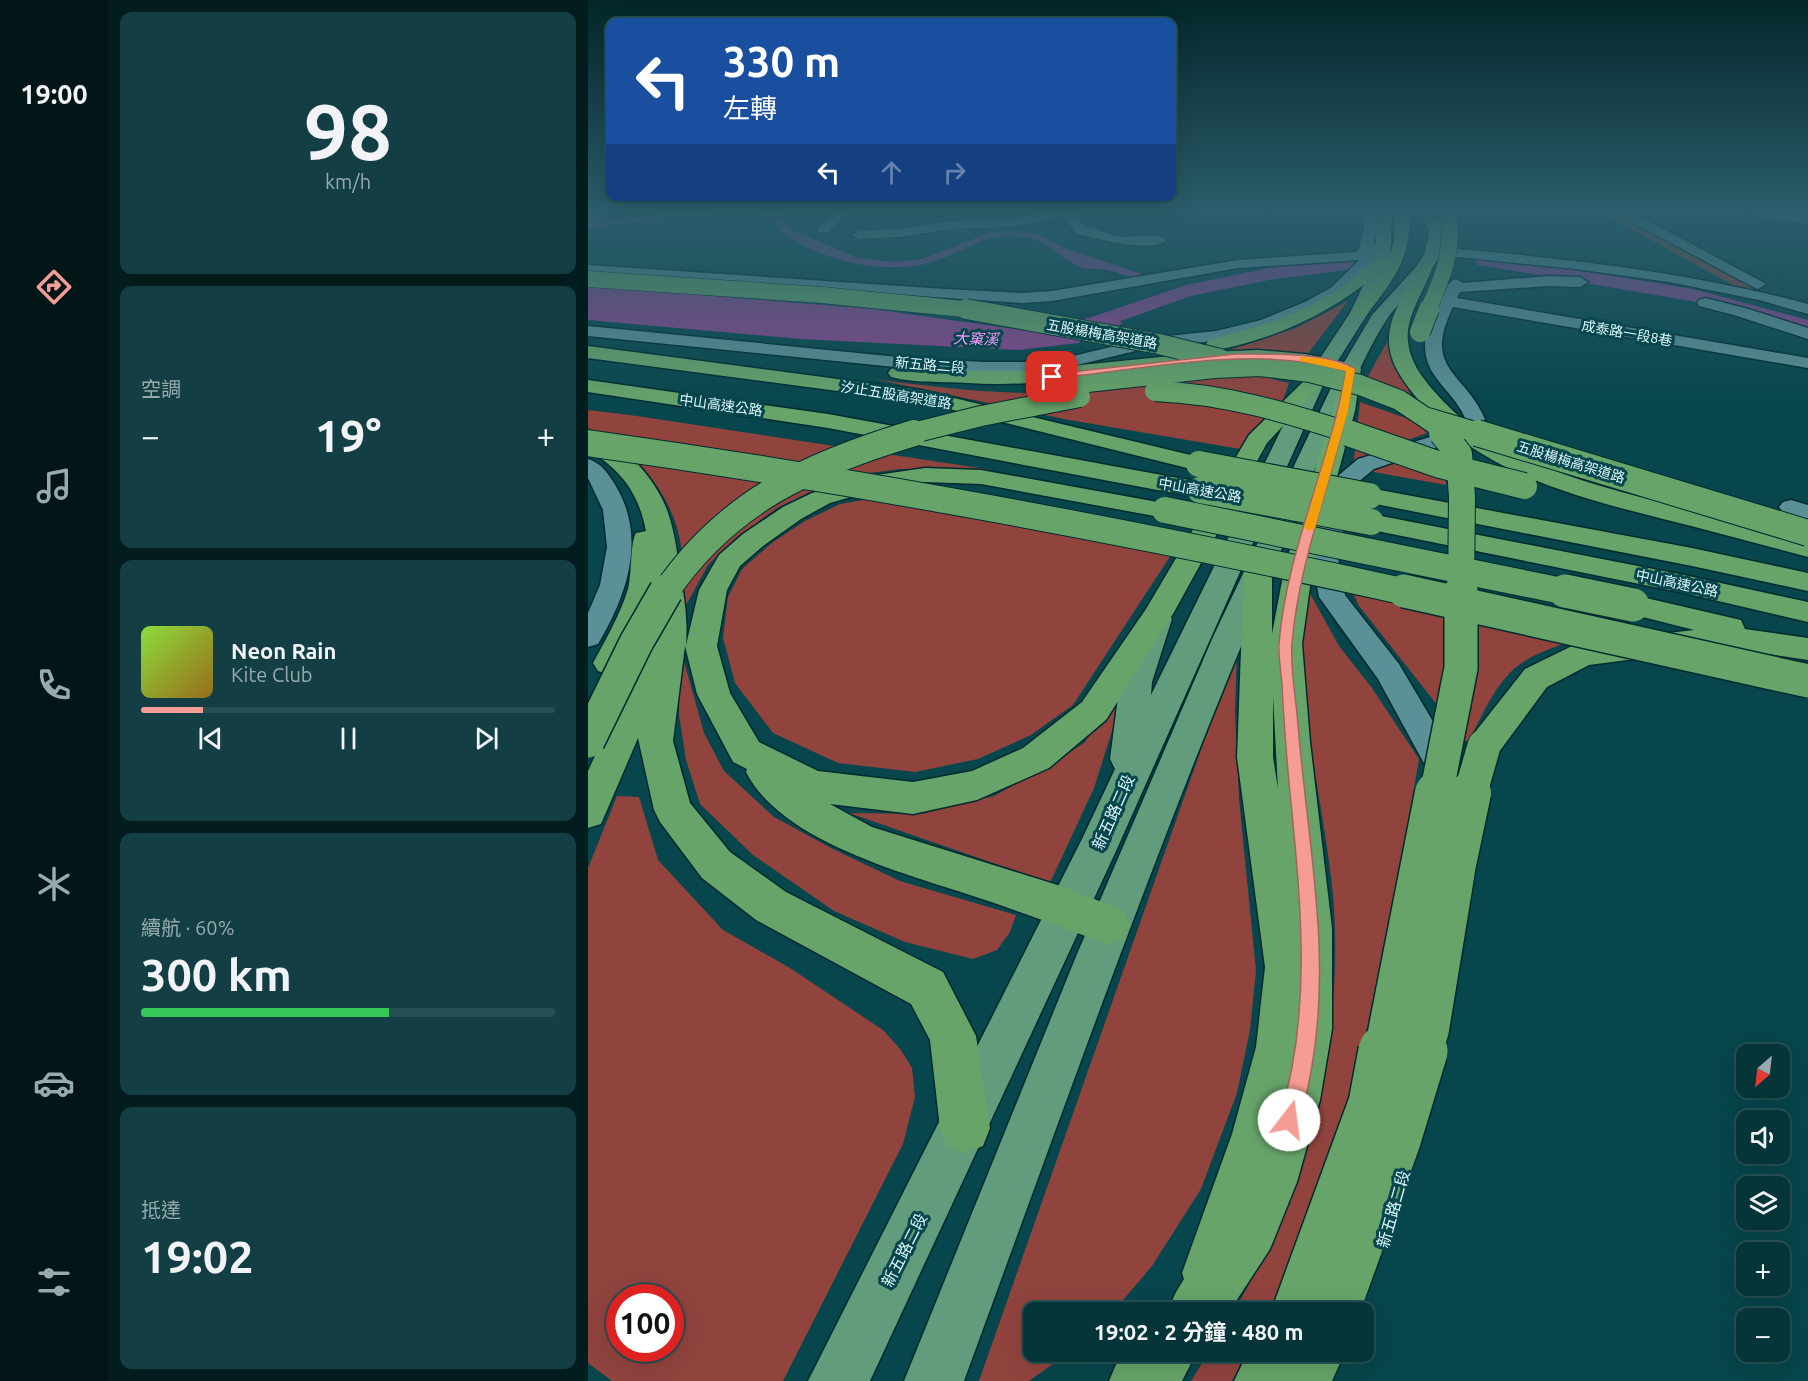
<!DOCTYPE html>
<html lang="zh-TW">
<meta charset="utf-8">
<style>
:root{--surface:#053439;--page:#133f44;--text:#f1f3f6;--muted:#97aaae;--line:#264f53;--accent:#f59c94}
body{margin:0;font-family:Ubuntu,"Noto Sans TC",sans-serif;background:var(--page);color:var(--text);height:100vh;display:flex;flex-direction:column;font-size:22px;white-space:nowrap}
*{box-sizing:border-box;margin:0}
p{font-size:20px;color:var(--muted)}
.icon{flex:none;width:33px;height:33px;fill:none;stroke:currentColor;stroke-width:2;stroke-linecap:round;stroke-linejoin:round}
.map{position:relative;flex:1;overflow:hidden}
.sheet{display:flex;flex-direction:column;gap:12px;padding:12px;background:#031d1f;width:480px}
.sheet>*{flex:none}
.guide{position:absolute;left:18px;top:18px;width:570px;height:183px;border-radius:12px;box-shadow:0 6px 24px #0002,0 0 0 2px var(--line);background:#1a4fa0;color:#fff;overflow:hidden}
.needle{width:39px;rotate:208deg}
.tools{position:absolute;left:1148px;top:1044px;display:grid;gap:12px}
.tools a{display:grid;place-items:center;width:54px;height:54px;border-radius:12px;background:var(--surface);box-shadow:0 6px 24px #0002,0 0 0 2px var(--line);font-size:30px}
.speed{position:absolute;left:18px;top:1284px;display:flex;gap:12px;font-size:30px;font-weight:700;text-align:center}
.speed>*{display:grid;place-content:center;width:78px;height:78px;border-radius:50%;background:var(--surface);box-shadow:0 6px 24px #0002,0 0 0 2px var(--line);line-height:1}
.speed .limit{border:9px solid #d22;background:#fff;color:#111}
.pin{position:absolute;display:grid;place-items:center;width:51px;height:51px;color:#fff;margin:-26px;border-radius:12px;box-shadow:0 3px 9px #0006}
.me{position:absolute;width:66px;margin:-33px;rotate:15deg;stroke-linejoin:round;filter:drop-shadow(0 0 4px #0008)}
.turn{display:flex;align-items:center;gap:21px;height:126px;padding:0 18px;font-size:27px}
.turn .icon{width:78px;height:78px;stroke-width:2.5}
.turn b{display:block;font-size:42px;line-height:51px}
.lanes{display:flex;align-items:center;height:57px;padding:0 18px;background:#0003;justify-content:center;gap:30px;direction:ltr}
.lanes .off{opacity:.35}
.big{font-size:45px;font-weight:700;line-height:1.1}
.sheet .card{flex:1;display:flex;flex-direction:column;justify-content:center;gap:9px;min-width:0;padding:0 21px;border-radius:12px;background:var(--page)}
.sheet .dial{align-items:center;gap:0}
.dial b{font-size:78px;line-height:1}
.song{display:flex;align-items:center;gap:18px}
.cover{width:72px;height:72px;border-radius:9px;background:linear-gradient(135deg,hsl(90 70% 55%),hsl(40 70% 35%))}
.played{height:6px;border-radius:3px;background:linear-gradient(90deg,var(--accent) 15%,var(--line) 15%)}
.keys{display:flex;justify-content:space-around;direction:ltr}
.heat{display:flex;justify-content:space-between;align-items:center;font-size:33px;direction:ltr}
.charge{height:9px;border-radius:4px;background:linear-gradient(90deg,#34c759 60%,var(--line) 0)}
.trip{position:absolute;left:435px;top:1302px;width:351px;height:60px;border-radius:12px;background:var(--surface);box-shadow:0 6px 24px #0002,0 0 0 2px var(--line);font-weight:700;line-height:60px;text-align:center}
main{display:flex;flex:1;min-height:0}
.dock{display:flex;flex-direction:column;width:108px;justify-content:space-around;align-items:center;background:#021517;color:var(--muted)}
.dock .icon{width:42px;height:42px}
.dock .on{color:var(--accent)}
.dock b{font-size:27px;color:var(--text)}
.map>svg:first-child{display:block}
</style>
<main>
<nav class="dock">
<b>19:00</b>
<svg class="icon on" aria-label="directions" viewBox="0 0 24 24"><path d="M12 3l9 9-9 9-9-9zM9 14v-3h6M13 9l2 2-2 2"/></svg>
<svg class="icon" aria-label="music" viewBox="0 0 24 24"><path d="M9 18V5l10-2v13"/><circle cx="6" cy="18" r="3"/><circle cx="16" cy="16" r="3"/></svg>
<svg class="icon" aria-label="phone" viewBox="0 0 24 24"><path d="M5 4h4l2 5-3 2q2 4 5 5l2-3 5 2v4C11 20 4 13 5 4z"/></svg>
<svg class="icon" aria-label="climate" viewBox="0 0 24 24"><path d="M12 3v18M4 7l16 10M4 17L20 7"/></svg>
<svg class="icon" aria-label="car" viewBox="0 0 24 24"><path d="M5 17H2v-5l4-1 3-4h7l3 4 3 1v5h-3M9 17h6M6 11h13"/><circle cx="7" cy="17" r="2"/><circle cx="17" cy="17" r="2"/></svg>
<svg class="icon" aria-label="filters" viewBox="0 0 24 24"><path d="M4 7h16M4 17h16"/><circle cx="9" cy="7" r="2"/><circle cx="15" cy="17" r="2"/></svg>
</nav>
<section class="sheet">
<div class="card dial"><b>98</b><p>km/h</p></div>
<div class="card"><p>空調</p>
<div class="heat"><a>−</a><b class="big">19°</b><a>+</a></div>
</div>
<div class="card">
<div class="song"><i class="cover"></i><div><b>Neon Rain</b><p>Kite Club</p></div></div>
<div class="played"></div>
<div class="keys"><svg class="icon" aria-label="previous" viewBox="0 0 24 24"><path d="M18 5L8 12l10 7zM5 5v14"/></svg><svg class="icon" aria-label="pause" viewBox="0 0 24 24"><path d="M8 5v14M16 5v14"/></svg><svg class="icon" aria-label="next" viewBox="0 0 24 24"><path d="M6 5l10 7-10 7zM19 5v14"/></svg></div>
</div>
<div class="card"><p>續航 · 60%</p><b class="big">300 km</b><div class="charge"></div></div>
<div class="card"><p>抵達</p><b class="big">19:02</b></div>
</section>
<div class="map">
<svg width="1220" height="1381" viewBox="0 0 1220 1381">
<rect width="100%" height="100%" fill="#07464c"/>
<g fill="#91433e" fill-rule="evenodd">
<polygon points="1014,213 1035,213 1169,285 1171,293 1150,288"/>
<polygon points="760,301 718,356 629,354 708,328"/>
<polygon points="804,333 810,370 825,399 779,378"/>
<path d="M664,374L701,383L676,453L481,420L286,379C345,387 403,394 463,393Z"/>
<polygon points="772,402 829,422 839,433 766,460"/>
<path d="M0,410L42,415L404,470L313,469L281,473L222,492L189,508L149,537L120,565L97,607C95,587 96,567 93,547C86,493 46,452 0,428Z"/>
<polygon points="850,447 856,458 858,485 780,471"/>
<polygon points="292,497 585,552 485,705 443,735 390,759 327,772 250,763 185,733 147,683 135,638 140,597 154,569 185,542 217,521 252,504"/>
<path d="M762,587L996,637C973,645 946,652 927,668C905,688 893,717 880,744L771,606Z"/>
<path d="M719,588L751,646L784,688L831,759L809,887L787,1036L719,1251L685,1312H645C720,1189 757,1039 745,895C738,824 721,754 715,683C712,652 716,619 719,588Z"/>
<polygon points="92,647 116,733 136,771 186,817 243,848 312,881 428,915 422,932 409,950 385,959 317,942 246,911 165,855 112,804 98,760 91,715"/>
<polygon points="649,647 647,712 651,799 668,971 662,1030 649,1093 613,1189 564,1266 525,1312 446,1312 446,1352 482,1352 441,1381 391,1381"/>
<polygon points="544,668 506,788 462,883 261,813 333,814 406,796 468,762 497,742"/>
<path d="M29,796L51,797L70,860L135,930L202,968L295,1030L313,1050L324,1068L327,1097L315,1144L195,1381H24L0,1363V868ZM32,1298H82V1348H32Z"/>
<polygon points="621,1352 663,1352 644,1381 603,1381"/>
</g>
<g fill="#8c458f">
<polygon points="0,213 25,213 5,223 89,213 138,213 25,224 0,230"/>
<path d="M175,213H193L198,224L206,231L270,258L306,262L334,259L400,233L427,231L451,235L479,249L554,274C539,280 533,272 519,270C510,268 501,270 492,267C473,259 458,239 436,237C393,233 386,248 350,260C302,277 238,262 197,235C188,229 185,217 175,213Z"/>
<polygon points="0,286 285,309 434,330 517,315 529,316 534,324 501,336 490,343 431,350 213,339 0,320"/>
</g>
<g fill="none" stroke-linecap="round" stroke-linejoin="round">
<g fill="#8c458f" fill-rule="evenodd">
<polygon points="897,255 1105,289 1220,320 1220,334 1103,301 890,265 887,261 890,257"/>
<polygon points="766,258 773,260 776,264 773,268 681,280 603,296 476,341 468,339 464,334 468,329 598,285 681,268"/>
</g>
<defs>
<g id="minor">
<polygon points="246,213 259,213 241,232 231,232 229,229"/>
<path d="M457,213H486L498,227C511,228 523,237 536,237C548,237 570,232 579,240C564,254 508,238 489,234L475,217L423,227L364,229L310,237L271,239L264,235L271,231L310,229L364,221L423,219Z"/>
<polygon points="776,213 788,213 790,229 785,245 797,238 804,242 761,288 729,308 700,321 635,340 560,348 464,371 422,373 346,371 0,336 0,326 320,358 397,362 448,362 481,357 560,338 628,331 673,320 717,302 744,287 771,260 650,268 464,301 434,303 0,273 0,265 356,289 434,293 464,291 650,260 767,252 770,251 776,229"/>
<polygon points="1031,213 1046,213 1178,284 1170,289 1165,287 1033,216"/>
<polygon points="1163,213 1195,213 1220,216 1220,224 1169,217"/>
<path d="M846,247C973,258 1097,271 1220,304V314L1171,300L1081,282L988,269L841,254L839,251Z"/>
<path d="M960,276L992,277L1000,282L992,287L960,286L872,292L869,298L1220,358V368L865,307C834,370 876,371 897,419L894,423H880C876,418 875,412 871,407C863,394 851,384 843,370C827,340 846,306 863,281L868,279L875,283Z"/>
<polygon points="1117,298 1157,308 1220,328 1220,339 1146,315 1111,306 1109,303 1111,300"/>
<polygon points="865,430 872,432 875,436 872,440 786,469 769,483 749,553 757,595 811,664 879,779 874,789 862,793 850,789 790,679 731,597 723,553 751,475 770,459"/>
<path d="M0,459C13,463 19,472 26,483C60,536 39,595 10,644L0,647V613L12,585L19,547L15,510L0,478Z"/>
<polygon points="1203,500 1220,505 1220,519 1195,512 1191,507 1195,502"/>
</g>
<g id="major">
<polygon points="790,213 804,213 802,263 780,313 737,381 528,851 282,1381 220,1381 494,839 527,769 522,759 532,682 554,619 558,612 569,609 580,612 584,619 564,682 563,695 717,381 762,313 786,263"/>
<path d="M834,213H848C875,260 821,285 799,319C784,342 772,368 761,393C732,452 708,514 683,575C570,840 475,1111 376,1381H316L489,954L625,637L751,371L784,315L828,267L836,255L841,233Z"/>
</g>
<g id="highway">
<path d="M807,213H821C825,258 803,283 777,317H765L762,313L794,271C752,305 709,329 658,343C646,346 633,351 621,348L618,344L621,340C668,328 714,314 754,287C767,278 783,255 800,260L806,242Z"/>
<path d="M836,264L844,269C836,291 817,317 820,342C822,361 833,376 845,390C906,462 1003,485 1092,507C1134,518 1177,529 1220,539V557C1172,544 1123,531 1075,519C985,496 889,472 828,397C815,381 801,362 801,341C800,316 819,291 828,269Z"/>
<polygon points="0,346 333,390 619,459 623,464 619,469 611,471 333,402 0,358"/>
<path d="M670,350L717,354L770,365L773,369L767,411L725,565L714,644L722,742L744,928V1029L732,1100L709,1182L682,1249L641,1312H579L588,1292L596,1279L594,1273L644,1134L668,1047L677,967L649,757L656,570L660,564L670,561L680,564L684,570V634L697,565L745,411L752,373C725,367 699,363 671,362C573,359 477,390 380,383C354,381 329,384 303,377L300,373L303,369L310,367L343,371H433L623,352ZM685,696L690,789L685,757Z"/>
<path d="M727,375L734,377L737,381L679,443L585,614L518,720L461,768L389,800L325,814L242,804L284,827L479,888L536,911L542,925L536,939L521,945C477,928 433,912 388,897C319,874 193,842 158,772L159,769L145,762L109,694L97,646L85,741L102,803L142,852L198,892L355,972L388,1036L402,1128L395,1146L377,1153L359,1146L352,1128L342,1040L323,1004L168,920L114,878L72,822L66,810L50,738L13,824L0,828V771L24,719L68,606L67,595L59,618L32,671L21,675L10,671L5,663C18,639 32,615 40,589C44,574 42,543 48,533L58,531C50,491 33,471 0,449V432C36,441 71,482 81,516C87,534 89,553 92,571C96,596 100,620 98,645L111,590L131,555L155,534L195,507L224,493L282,476L337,468L393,470L586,505L590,510L586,515L577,518L393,484L337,482L294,488L242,503L213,519L175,546L152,566L139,590L129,646L142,693L171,742L230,771L325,782L384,771L435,748L494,702L558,609L661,435L720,377Z"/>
<polygon points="0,380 240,414 612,482 621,485 625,490 621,495 612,498 240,428 0,392"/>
<polygon points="781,488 1104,548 1220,573 1220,591 1104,566 772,501 768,496 772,491"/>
<polygon points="783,514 1096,575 1220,602 1220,622 1096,593 774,528 770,522 774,516"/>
<polygon points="1045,595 1153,620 1157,629 1220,638 1220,660 1160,651 1101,652 1001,665 959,687 908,756 896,760 884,756 878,746 884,736 937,669 984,646 995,643 1106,630 1035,612 1030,605 1035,598"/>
<polygon points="540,1352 609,1352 594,1381 521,1381 530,1360"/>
<polygon points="660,1352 757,1352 744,1381 646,1381"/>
</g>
</defs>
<use href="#minor" stroke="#002a2f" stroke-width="3"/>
<use href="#major" stroke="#002a2f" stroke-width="3"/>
<use href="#highway" stroke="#002a2f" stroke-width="3"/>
<use href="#minor" fill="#5a9097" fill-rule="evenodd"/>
<use href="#major" fill="#619c7c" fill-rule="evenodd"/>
<use href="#highway" fill="#66a46a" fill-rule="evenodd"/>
<defs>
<g id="highway-bridge-far5">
<polyline points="0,279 234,295 386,310"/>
<path d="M840,310C855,277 866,250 860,213"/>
</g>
<g id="highway-bridge-far4">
<polyline points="378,309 571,344 632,359"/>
<polyline points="832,332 841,309"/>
<polyline points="463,386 626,368 672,366 722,372 772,385 811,400 847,424 855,434"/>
<path d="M567,391C636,394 699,412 764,434"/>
<polyline points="840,418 894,434"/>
<polyline points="321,434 393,416 492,397"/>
</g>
<g id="highway-bridge-far3">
<polyline points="760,433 852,465 936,486"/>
<polyline points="854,433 871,454 874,497 873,593"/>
<polyline points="889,433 1220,533"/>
<path d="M0,443C277,482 550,533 823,593"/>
<polyline points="611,464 781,496"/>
<polyline points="612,490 783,522"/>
<polyline points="577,510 984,593"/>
<path d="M77,593C139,501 223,464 326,433"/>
</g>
<g id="highway-bridge-far2">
<polyline points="816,591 1220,681"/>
<polyline points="977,591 1045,605"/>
<polyline points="0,741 48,643 78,591"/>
<polyline points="848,795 873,668 873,591"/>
<polyline points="882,795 896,746"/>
</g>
<g id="highway-bridge-far1">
<polyline points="797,1053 848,793"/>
<polyline points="833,1053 840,1029 867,864 882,793"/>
</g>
<g id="highway-bridge">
<polyline points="711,1312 787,1104 797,1051"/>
<polyline points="744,1312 806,1140 833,1051"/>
</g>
</defs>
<use href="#highway-bridge-far5" stroke="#002a2f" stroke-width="17" stroke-linecap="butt"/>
<use href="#highway-bridge-far4" stroke="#002a2f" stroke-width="22" stroke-linecap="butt"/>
<use href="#highway-bridge-far3" stroke="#002a2f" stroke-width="28" stroke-linecap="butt"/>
<use href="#highway-bridge-far2" stroke="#002a2f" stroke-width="36" stroke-linecap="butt"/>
<use href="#highway-bridge-far1" stroke="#002a2f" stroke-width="45" stroke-linecap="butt"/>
<use href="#highway-bridge" stroke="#002a2f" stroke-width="56" stroke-linecap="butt"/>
<use href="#highway-bridge-far5" stroke="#66a46a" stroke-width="16"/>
<use href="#highway-bridge-far4" stroke="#66a46a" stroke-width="20"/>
<use href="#highway-bridge-far3" stroke="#66a46a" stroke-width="26"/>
<use href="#highway-bridge-far2" stroke="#66a46a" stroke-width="33"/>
<use href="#highway-bridge-far1" stroke="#66a46a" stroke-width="42"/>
<use href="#highway-bridge" stroke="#66a46a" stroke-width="53"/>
</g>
<linearGradient id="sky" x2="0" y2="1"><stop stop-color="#04262a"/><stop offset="0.52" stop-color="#2b5d6c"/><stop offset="1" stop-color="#2b5d6c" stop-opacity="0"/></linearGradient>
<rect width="1220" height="406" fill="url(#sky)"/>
<path fill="#f59c94" stroke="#9f6560" stroke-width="1.5" d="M647,354C678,354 742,352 767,369C753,462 712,549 704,643C702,669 708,698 710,724C719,839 744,951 724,1066C720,1087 717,1108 709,1128L701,1131L694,1128L691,1120C728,1003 710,881 699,761C697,735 695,709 694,684C693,671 690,656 691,643C699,549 742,463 758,371C668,344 557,369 464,379L460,377L464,374Z"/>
<polygon fill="#f59e0b" points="715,357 737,359 767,369 760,411 727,528 721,531 716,528 751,411 758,371 712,361 712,357"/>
<g text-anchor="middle" stroke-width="6" stroke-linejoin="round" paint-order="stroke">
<g font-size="14" fill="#dcf8fc" stroke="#07464c">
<text transform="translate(1039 333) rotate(10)" y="5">成泰路一段8巷</text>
<text transform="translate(514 334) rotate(10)" y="5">五股楊梅高架道路</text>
<text transform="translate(342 365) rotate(5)" y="5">新五路二段</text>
<text transform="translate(308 395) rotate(9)" y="5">汐止五股高架道路</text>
<text transform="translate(133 405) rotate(8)" y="5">中山高速公路</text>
<text transform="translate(983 462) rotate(17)" y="5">五股楊梅高架道路</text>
<text transform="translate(612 490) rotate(10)" y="5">中山高速公路</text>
<text transform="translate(1089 583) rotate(12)" y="5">中山高速公路</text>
</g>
<g font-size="15" font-style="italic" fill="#f898fc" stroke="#07464c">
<text transform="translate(388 339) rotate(2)" y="5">大窠溪</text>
</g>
<g font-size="16" fill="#dcf8fc" stroke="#07464c">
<text transform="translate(525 812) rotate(-66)" y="6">新五路二段</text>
<text transform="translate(805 1209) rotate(-74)" y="6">新五路二段</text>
<text transform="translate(316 1250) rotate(-63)" y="6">新五路二段</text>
</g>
</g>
</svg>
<div class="tools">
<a><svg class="needle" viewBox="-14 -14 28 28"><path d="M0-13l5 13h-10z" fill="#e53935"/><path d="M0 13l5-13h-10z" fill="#97aaae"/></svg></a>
<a><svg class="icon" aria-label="sound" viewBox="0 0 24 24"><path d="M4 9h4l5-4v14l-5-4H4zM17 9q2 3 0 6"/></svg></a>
<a><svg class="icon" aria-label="layers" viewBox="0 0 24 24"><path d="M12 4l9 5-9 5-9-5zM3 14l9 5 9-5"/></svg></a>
<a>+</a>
<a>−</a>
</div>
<div class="speed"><div class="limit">100</div></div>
<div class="pin" style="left:464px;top:377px;background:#d93025"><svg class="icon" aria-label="arrive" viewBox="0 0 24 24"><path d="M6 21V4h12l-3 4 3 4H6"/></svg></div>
<svg class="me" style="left:701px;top:1120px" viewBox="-20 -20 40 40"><circle r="19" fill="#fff"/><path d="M0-13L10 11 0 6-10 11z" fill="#f59c94"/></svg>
<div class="trip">19:02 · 2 分鐘 · 480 m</div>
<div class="guide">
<div class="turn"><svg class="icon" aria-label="left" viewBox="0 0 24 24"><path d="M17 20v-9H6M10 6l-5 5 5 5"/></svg><div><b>330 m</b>左轉</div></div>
<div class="lanes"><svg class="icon" aria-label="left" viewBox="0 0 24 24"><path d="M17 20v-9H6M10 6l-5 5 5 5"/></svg><svg class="icon off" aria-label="ahead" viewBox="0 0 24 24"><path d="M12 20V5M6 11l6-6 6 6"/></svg><svg class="icon off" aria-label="right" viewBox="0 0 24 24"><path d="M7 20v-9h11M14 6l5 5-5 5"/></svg></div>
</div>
</div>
</main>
